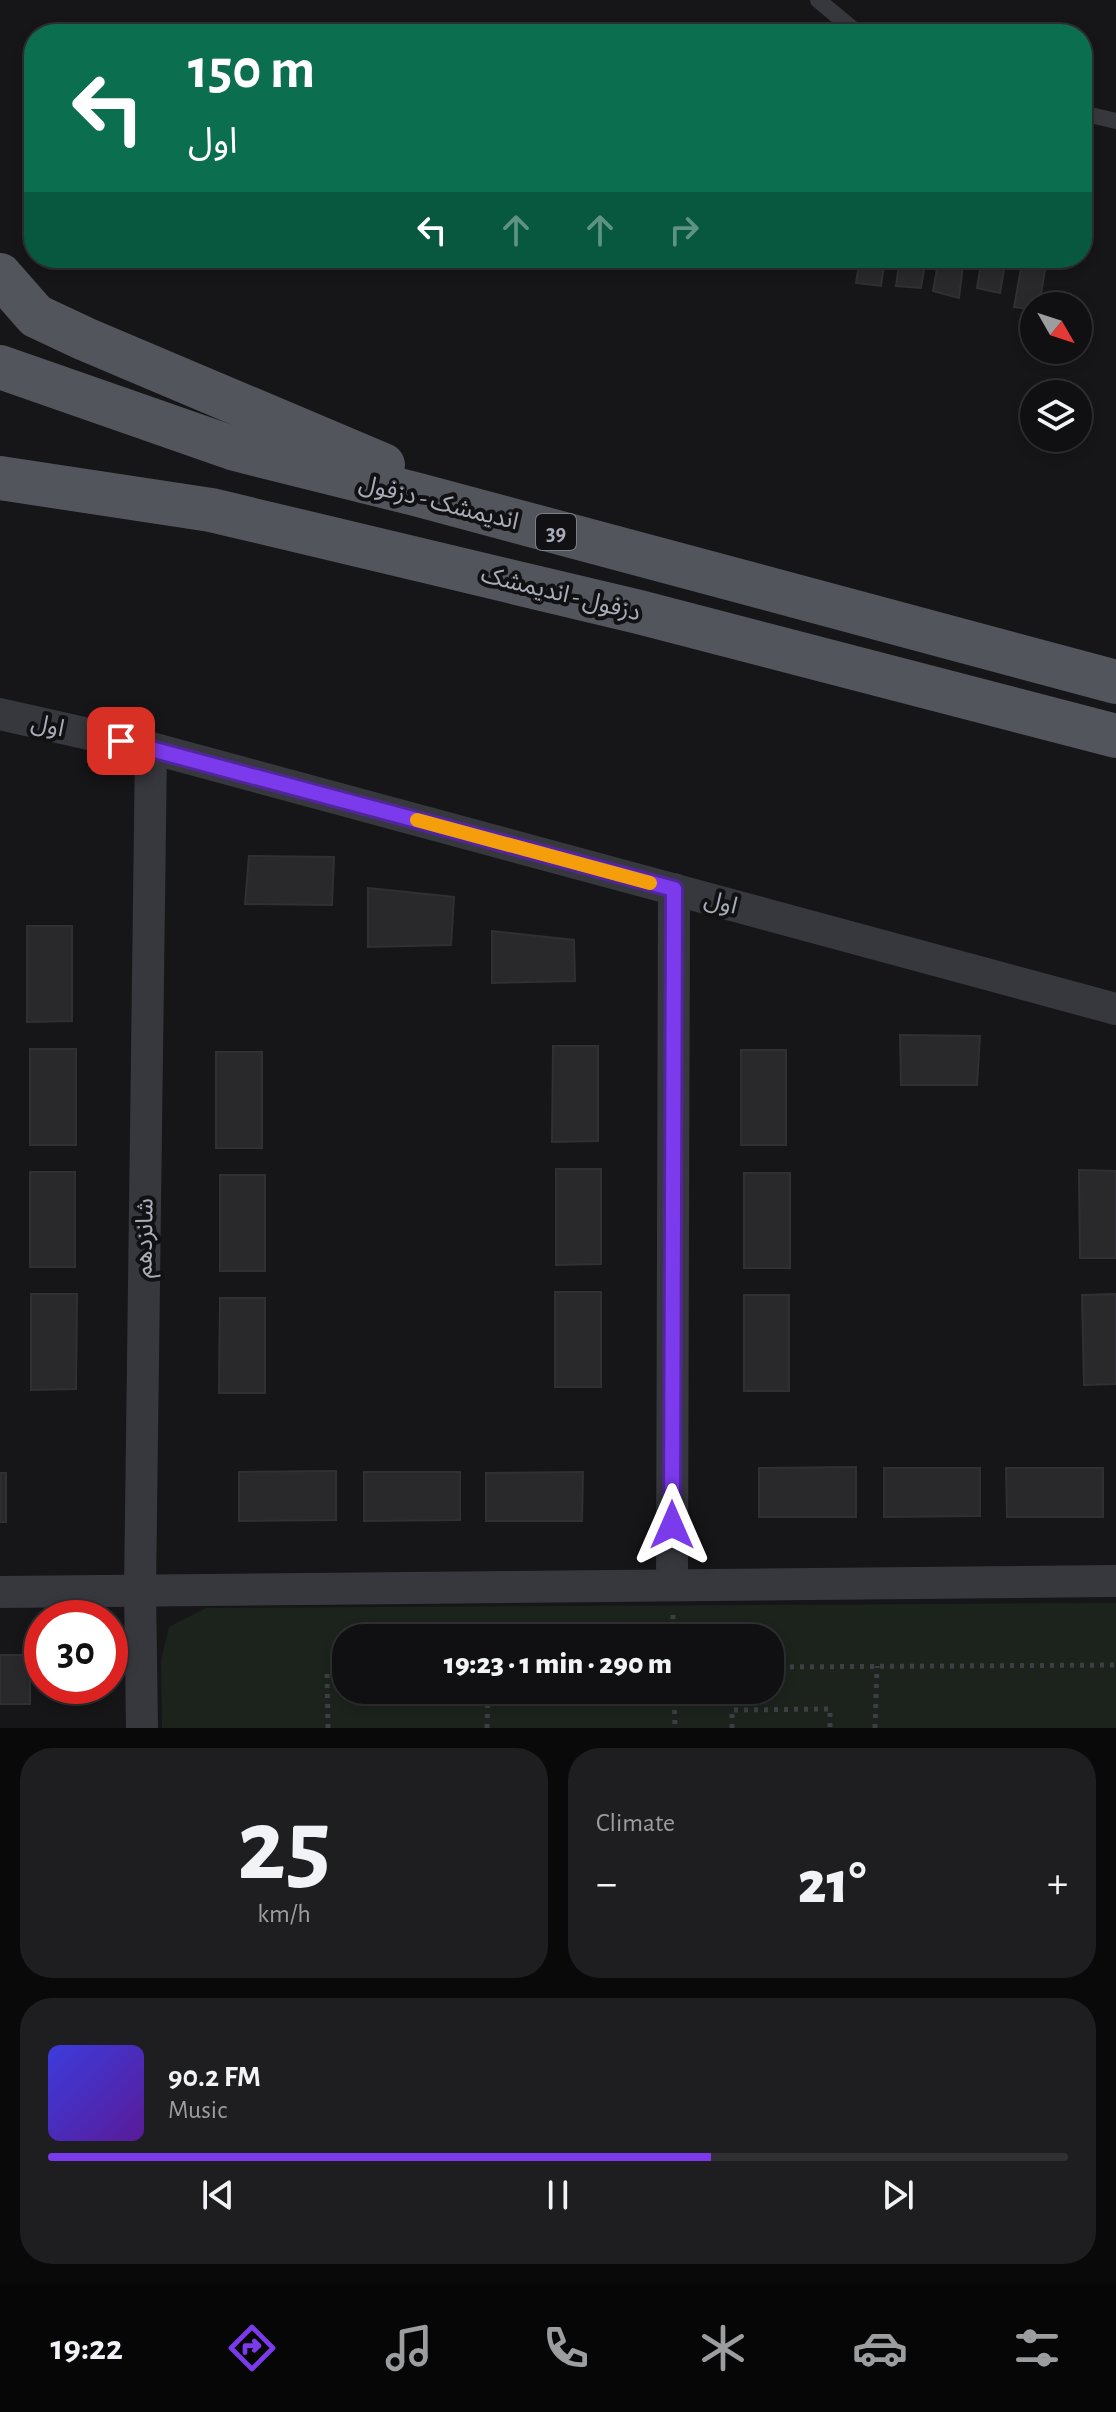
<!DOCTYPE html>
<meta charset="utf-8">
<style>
:root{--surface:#101012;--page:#1e1e20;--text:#f1f3f6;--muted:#9c9d9f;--line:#303032;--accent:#7c3aed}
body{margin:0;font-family:"Alegreya Sans","Noto Sans Arabic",sans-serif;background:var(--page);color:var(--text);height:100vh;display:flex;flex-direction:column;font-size:30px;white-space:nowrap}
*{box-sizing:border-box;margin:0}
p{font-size:26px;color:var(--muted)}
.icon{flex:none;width:44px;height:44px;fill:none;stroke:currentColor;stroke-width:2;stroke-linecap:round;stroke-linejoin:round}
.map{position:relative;height:1728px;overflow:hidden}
.side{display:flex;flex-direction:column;gap:20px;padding:20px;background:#09090a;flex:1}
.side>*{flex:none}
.guide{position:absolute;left:24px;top:24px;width:1068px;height:244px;border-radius:32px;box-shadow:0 4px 12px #0003,0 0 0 2px var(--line);background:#0b6e4f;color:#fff;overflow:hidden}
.needle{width:52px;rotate:129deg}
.fabs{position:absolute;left:1020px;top:292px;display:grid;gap:16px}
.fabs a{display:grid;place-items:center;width:72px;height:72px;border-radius:50%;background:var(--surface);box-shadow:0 4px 12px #0003,0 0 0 2px var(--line);font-size:40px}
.speed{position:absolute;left:24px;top:1600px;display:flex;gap:16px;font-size:40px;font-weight:700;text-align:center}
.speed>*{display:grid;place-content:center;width:104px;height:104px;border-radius:50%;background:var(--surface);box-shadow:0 4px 12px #0003,0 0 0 2px var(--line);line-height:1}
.speed .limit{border:12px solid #d22;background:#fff;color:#111}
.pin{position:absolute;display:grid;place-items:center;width:68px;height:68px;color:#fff;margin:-34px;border-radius:16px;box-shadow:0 4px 12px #0006}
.me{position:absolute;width:88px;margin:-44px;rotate:0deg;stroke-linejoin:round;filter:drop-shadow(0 0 6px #0008)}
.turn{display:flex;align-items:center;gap:28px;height:168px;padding:0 32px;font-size:36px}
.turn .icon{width:104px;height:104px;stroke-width:2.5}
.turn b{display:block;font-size:56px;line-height:68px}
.lanes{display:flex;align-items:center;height:76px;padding:0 32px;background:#0003;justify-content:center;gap:40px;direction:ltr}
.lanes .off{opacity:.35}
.big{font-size:60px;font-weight:800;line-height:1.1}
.side .card{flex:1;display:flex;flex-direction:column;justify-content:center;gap:12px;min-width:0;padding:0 28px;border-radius:32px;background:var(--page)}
.side .dial{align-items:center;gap:0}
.dial b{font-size:104px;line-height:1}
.song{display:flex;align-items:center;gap:24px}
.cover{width:96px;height:96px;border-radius:12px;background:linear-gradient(135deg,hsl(240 70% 55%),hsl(270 70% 35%))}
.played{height:8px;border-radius:4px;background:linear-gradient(90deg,var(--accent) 65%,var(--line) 65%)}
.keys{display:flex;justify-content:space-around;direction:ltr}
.heat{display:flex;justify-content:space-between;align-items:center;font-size:44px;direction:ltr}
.side .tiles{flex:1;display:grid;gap:20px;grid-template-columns:1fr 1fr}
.card:last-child{grid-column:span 2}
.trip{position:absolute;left:332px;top:1624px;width:452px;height:80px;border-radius:32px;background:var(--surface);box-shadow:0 4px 12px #0003,0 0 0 2px var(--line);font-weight:800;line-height:80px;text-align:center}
.dock{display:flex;height:128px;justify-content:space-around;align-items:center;background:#060607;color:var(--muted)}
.dock .icon{width:56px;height:56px}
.dock .current{color:var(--accent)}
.dock b{font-size:36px;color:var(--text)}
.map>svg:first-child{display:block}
</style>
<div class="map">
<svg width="1116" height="1728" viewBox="0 0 1116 1728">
<rect width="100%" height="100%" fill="#161618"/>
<path fill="#1c231d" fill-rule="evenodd" d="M1116,1603V1728H162L161,1661L169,1627L206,1608ZM346,1638H770V1690H346Z"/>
<g fill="#29292c" stroke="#303034" stroke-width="2">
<polygon points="860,258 885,258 881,286 856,283"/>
<polygon points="900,258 926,258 921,288 896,286"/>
<polygon points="939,258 964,258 959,298 933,291"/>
<polygon points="982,258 1006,258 1000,293 977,288"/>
<polygon points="1023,258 1047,258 1039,306 1034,306 1034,310 1014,307"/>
<polygon points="249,856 334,857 332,905 245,904"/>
<polygon points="368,888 454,897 451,945 368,947"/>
<polygon points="27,926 72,926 72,1021 27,1022"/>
<polygon points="492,931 574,940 575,981 492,983"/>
<polygon points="900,1035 980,1036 977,1085 901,1085"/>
<polygon points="553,1046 598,1046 598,1141 552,1142"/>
<rect x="30" y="1049" width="46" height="96"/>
<rect x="741" y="1050" width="45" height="95"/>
<rect x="216" y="1052" width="46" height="96"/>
<polygon points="556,1169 601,1169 601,1264 556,1265"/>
<polygon points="1079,1170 1116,1171 1116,1258 1080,1258"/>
<rect x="30" y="1172" width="45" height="95"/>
<rect x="744" y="1173" width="46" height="95"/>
<rect x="220" y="1175" width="45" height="96"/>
<rect x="555" y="1292" width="46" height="95"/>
<polygon points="31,1294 77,1294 76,1389 31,1390"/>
<polygon points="1116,1294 1116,1384 1084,1385 1082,1295"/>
<rect x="744" y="1295" width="45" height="96"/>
<polygon points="220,1298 265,1298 265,1393 219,1393"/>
<polygon points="856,1467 856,1517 759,1517 759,1468"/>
<polygon points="884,1468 980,1468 980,1516 884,1517"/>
<polygon points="1006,1468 1103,1468 1103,1517 1007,1517"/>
<polygon points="336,1471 336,1520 239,1521 239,1472"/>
<polygon points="364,1472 460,1472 460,1520 364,1521"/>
<polygon points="583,1472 582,1521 486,1521 486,1473"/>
<rect x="0" y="1473" width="6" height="49"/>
<rect x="0" y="1655" width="30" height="49"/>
</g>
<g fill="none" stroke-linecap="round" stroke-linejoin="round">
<g stroke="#3d3f44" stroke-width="5" stroke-dasharray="4 6" stroke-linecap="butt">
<polyline points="673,1615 673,1638"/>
<polyline points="770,1667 1116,1665"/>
<polyline points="674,1690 675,1728"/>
<polyline points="328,1728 327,1671 346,1671"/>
<polyline points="487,1728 488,1690"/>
<polyline points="732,1728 732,1710 830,1709 830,1728"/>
<polyline points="875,1728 877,1666"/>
</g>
<g stroke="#37383d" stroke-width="16">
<polyline points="818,0 859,34"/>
<polyline points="1082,113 1116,121"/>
</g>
<g stroke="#37383d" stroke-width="32">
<polyline points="0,714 151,748 1116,1009"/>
<polyline points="672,1585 674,889"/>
<polyline points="0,1592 1116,1581"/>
<polyline points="142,1728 140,1590 151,748"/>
</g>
<g stroke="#53555c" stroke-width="44">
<polyline points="0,275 36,316 85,339 383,465"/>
<polyline points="0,367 235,449 415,494 1116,682"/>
<polyline points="0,478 211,510 639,612 1116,736"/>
</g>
</g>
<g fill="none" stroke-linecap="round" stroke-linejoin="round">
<defs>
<polyline id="route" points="121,741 674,889 672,1525"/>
</defs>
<use href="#route" stroke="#51269a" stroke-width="20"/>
<use href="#route" stroke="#7c3aed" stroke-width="14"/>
<polyline stroke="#f59e0b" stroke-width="14" points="417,820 650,883"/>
</g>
<g text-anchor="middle" stroke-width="8" stroke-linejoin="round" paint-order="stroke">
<rect fill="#111113" stroke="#7b7e86" stroke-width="2" x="536" y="514" width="40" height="36" rx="6"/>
<g font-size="22" font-weight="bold" fill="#a8adb8">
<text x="556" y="540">39</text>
</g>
<g font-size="24" fill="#a8adb8" stroke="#111113">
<text transform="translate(439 502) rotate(14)" y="8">اندیمشک - دزفول</text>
<text transform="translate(561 593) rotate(14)" y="8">دزفول - اندیمشک</text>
<text transform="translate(48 725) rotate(13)" y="8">اول</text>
<text transform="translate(721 902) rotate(15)" y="8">اول</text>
<text transform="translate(144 1238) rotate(-89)" y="8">شانزدهم</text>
</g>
</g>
</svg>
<div class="fabs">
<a><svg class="needle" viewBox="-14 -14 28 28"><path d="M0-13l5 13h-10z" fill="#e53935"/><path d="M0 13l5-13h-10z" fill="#9c9d9f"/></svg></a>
<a><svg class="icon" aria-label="layers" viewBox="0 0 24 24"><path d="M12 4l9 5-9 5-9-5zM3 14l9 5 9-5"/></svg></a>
</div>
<div class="speed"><div class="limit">30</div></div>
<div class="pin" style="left:121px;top:741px;background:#d93025"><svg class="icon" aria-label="arrive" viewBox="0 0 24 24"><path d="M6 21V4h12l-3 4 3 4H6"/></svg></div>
<svg class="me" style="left:672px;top:1525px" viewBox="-20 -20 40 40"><path d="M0-17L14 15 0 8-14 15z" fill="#7c3aed" stroke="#fff" stroke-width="4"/></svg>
<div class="trip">19:23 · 1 min · 290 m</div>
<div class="guide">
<div class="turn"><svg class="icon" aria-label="left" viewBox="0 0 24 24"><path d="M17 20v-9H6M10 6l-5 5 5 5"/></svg><div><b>150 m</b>اول</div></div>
<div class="lanes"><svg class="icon" aria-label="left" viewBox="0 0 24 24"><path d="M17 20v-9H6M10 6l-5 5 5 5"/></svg><svg class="icon off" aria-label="ahead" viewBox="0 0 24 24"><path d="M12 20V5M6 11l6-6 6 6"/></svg><svg class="icon off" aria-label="ahead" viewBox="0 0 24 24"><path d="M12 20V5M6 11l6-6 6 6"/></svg><svg class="icon off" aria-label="right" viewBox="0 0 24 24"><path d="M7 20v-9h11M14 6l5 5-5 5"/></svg></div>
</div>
</div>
<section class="side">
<div class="tiles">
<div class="card dial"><b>25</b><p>km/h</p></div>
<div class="card"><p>Climate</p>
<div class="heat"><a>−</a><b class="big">21°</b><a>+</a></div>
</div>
<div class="card">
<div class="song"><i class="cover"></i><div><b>90.2 FM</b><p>Music</p></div></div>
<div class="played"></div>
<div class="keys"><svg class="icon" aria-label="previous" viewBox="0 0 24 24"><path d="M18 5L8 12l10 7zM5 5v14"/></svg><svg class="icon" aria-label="pause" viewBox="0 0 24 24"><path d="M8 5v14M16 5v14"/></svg><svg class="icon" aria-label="next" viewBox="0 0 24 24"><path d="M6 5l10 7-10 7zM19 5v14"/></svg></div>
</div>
</div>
</section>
<nav class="dock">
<b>19:22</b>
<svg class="icon current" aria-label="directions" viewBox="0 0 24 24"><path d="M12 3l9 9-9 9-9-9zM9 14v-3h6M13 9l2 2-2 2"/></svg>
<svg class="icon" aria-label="music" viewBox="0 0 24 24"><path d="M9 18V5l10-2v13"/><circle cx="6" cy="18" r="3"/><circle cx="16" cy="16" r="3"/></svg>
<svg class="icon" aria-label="phone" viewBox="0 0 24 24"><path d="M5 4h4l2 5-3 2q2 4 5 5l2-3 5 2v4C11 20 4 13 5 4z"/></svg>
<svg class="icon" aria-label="climate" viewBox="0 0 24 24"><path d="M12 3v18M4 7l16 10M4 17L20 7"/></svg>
<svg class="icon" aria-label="car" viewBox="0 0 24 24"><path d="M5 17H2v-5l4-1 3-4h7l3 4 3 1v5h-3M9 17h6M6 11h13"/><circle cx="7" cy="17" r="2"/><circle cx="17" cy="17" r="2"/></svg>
<svg class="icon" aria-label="filters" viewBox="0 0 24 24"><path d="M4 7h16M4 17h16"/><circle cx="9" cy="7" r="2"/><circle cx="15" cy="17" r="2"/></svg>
</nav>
